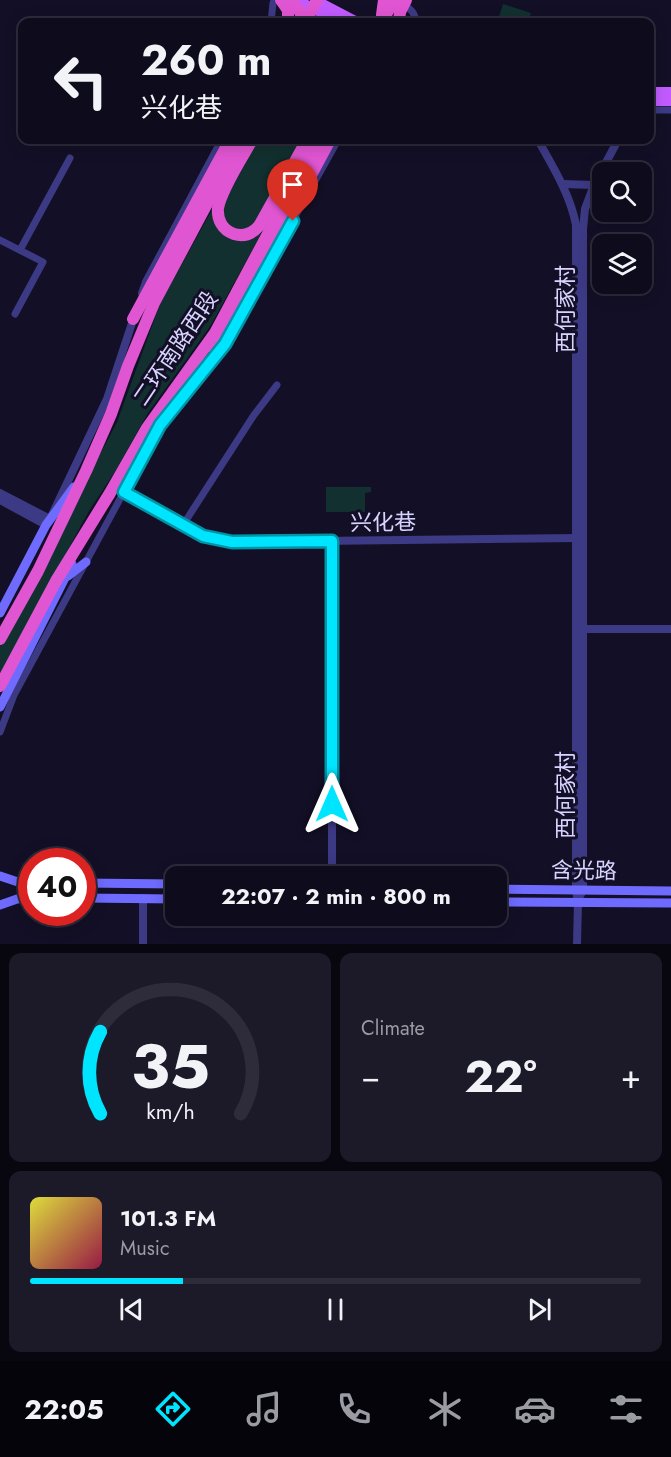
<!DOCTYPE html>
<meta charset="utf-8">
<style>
:root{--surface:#0e0b1c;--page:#1c1929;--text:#f1f3f6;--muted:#9b9ba3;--line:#2e2b3b;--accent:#00e5ff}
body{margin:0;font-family:Jost,"Noto Sans SC",sans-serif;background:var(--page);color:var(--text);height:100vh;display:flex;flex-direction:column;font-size:22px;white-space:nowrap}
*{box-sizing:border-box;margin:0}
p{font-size:20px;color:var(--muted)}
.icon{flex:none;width:33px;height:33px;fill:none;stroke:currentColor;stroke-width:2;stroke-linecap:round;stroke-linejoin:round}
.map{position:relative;height:944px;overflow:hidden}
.sheet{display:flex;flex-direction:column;gap:9px;padding:9px;background:#08060f;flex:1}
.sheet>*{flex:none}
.banner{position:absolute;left:18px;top:18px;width:636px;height:126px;border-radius:12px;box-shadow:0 3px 15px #0003,0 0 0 2px var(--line);background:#0e0b1c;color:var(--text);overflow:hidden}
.fabs{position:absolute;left:592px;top:162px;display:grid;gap:12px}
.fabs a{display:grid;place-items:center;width:60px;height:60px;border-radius:12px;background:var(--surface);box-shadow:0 3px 15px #0003,0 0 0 2px var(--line);font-size:30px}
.speed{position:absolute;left:18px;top:848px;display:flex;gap:12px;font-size:30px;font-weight:700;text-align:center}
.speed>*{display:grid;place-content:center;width:78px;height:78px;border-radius:50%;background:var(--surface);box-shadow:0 3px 15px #0003,0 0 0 2px var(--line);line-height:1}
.speed .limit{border:9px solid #d22;background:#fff;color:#111}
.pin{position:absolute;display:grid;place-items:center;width:51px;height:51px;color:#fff;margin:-62px -26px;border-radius:50% 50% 50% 0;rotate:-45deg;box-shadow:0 0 6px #0007}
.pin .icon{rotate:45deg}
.me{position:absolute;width:66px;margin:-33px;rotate:0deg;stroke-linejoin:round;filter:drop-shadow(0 0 4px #0008)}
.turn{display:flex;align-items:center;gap:21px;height:126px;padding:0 24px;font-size:27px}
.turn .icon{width:78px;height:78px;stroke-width:2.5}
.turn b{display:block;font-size:42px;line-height:51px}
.big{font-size:45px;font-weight:700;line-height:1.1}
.sheet .card{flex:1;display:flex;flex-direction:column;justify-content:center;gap:9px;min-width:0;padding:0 21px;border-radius:12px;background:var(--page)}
.sheet .dial{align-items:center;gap:0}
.dial svg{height:156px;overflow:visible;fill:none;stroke:var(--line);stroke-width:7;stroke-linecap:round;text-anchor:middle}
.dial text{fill:var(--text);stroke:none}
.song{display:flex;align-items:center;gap:18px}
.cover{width:72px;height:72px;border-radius:9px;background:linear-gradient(135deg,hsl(60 70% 55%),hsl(340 70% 35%))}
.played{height:6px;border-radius:3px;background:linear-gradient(90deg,var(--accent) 25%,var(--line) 25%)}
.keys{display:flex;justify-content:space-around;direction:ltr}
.heat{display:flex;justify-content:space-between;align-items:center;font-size:33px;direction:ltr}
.sheet .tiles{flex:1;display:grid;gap:9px;grid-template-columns:1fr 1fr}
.card:last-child{grid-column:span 2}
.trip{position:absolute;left:165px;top:866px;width:342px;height:60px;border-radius:12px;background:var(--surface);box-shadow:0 3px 15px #0003,0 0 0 2px var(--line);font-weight:700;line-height:60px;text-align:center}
.menu{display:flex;height:96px;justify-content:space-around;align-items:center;background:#06040b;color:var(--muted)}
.menu .icon{width:42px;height:42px}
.menu .on{color:var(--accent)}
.menu b{font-size:27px;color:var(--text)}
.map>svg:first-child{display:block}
</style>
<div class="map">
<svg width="671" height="944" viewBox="0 0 671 944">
<rect width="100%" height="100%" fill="#130f26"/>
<g fill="#12302f">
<polygon points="503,4 531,13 528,22 506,22 498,20"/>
<polygon points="258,140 303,140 256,225 240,231 229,227 222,212 224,203"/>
<polygon points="214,206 215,221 248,240 261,234 211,325 148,413 116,470 89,511 0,674 0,646 117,422 160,304"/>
<polygon points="326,487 371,487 371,492 365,493 365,512 326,512"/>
</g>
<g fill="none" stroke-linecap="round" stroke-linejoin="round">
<g stroke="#3d3a85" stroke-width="7">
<path d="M403,4C411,9 415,13 416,22"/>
<polyline points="271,22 273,3 275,0"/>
<polyline points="650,110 671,110"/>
<polyline points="291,224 338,140"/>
<polyline points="0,240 43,262 15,314"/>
<polyline points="20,250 70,158"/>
<polyline points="209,363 225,344 229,336"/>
<polyline points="183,525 254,415 277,385"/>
<polyline points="0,732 14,695 160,425 199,377"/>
</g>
<g stroke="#3d3a85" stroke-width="8">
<path d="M538,140C553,167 570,194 576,225V890L578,902L577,944"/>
<polyline points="563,184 594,185"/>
<polyline points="142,293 146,282 222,140"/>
<polyline points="124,492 203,536 232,542 580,538"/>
<polyline points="0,493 50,519 107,399 135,314"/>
<polyline points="0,500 46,525"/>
<polyline points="578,629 671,629"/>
<polyline points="332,876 332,541"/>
<polyline points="580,896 583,890 583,229 585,209 594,185 618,140"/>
<polyline points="143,898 143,944"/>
</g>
<g stroke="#6f6bff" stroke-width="9">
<polyline points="68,576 86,562"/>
<polyline points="0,613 46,525 74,487"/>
<polyline points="0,707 72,564"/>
<polyline points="0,876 18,882 32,882"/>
<polyline points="82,883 176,884"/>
<polyline points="496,889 671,891"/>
<polyline points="82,898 176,899"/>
<polyline points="496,902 671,903"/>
<polyline points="0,905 17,899 32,898"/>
</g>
<g stroke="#c25bff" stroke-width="10">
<polyline points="297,0 339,22"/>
<polyline points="315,0 357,22"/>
<polyline points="650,92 671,92"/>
<polyline points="650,101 671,101"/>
</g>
<g stroke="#e055d1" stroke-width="12">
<polyline points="281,0 288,10 288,22"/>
<polyline points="291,0 300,12 304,22"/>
<polyline points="384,22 382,15 384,0"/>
<path d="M252,140C243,156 221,190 218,208C217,219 222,230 234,234C244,237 252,234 259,226L307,140"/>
<polyline points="133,319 230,140"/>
<polyline points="213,348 224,336 330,140"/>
<polyline points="184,383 211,361"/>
<polyline points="0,639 38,571 86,471 111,414 128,366 154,303 241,140"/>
<polyline points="0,686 56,581 110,493 147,428 215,333 318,140"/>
</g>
<g stroke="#e055d1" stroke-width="12">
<polyline points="305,22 317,0"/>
<polyline points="382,22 394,0"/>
<polyline points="399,22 400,12 406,0"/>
</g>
</g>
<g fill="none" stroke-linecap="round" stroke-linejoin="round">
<defs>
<polyline id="route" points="293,221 225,344 160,425 124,492 203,536 232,542 332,541 332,804"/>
</defs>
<use href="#route" stroke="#0095a6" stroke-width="15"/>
<use href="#route" stroke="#00e5ff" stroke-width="10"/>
</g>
<g text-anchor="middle" stroke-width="6" stroke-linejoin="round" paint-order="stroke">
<g font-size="22" fill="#d9d4ff" stroke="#130f26">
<text transform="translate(565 309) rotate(-90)" y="8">西何家村</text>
<text transform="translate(175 348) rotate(-56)" y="8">二环南路西段</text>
<text transform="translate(383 522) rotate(-1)" y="8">兴化巷</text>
<text transform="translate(565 795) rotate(-90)" y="8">西何家村</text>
<text transform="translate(584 870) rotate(1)" y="8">含光路</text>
</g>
</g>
</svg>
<div class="fabs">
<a><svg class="icon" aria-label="search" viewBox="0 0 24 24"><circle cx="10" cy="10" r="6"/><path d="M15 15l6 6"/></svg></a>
<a><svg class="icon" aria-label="layers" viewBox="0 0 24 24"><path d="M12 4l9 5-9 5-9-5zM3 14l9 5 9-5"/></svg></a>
</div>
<div class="speed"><div class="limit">40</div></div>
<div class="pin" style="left:293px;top:221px;background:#d93025"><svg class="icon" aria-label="arrive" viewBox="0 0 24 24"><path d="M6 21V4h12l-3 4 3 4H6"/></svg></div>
<svg class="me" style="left:332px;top:804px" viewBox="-20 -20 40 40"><path d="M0-17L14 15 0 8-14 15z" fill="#00e5ff" stroke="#fff" stroke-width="4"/></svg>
<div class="trip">22:07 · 2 min · 800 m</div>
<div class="banner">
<div class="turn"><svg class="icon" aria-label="left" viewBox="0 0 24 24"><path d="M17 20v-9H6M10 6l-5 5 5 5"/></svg><div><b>260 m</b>兴化巷</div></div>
</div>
</div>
<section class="sheet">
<div class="tiles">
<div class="card dial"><svg viewBox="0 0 100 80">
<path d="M14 69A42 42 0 1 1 86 69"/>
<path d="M14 69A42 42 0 0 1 14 27" stroke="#00e5ff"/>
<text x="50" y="56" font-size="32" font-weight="700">35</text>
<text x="50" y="72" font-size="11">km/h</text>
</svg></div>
<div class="card"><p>Climate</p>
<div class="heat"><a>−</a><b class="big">22°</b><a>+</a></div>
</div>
<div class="card">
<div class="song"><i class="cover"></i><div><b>101.3 FM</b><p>Music</p></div></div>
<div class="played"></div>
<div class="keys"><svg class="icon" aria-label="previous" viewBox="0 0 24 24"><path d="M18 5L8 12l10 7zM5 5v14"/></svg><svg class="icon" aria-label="pause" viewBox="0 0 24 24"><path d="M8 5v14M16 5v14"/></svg><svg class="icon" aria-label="next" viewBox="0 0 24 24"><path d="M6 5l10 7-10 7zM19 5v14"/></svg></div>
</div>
</div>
</section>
<nav class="menu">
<b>22:05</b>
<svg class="icon on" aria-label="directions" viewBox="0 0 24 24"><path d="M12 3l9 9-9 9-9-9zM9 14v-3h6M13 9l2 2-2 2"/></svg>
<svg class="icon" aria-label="music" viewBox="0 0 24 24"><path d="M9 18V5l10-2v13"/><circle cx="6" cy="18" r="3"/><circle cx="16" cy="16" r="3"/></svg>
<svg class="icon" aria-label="phone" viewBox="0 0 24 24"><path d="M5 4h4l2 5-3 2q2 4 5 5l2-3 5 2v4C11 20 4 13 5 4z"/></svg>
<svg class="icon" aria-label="climate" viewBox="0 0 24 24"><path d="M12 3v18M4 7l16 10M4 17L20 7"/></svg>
<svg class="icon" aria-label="car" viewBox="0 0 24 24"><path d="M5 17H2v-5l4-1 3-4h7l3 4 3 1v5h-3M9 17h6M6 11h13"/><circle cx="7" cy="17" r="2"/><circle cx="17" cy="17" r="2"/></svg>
<svg class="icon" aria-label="filters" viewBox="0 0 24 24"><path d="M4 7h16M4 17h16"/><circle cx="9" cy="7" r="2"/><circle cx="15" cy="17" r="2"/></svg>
</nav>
